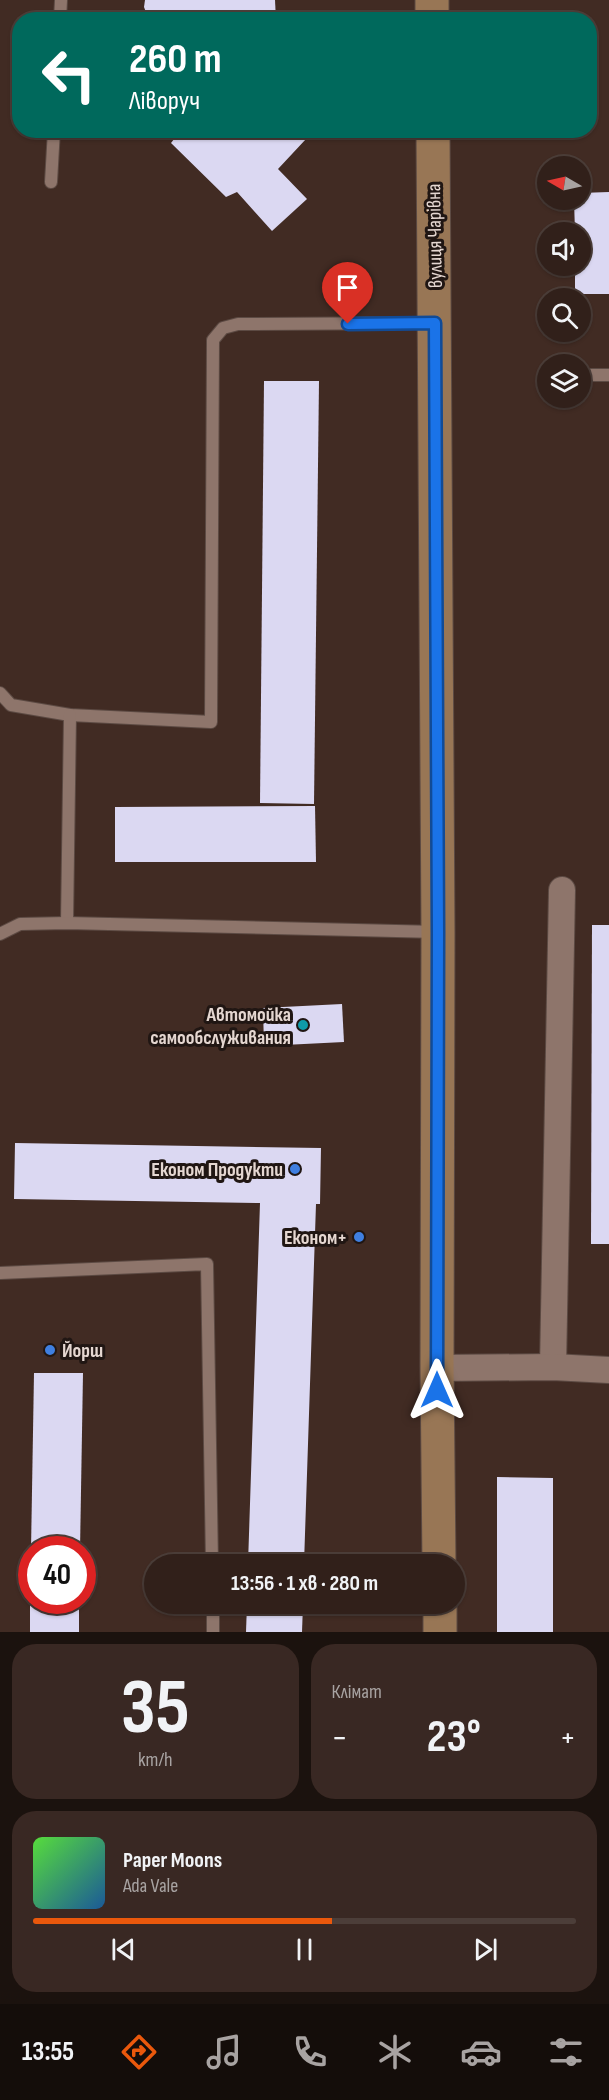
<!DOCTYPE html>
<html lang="uk">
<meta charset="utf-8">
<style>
:root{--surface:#31201a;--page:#392823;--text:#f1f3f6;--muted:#a8a3a2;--line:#4c3e39;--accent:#ea580c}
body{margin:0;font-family:"Sofia Sans Condensed",sans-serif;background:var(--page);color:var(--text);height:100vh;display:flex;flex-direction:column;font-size:22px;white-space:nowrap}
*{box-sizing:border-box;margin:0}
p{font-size:20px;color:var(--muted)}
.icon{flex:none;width:33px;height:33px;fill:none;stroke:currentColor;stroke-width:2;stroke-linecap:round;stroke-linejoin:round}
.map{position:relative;height:1632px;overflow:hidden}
.panel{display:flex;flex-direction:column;gap:12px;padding:12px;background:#1b120e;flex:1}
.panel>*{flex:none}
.top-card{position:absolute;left:12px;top:12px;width:585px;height:126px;border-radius:24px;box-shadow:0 2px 4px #0004,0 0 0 2px var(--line);background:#00695c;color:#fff;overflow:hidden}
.needle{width:39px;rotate:279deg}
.buttons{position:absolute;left:537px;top:156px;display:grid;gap:12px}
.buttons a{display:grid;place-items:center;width:54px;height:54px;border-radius:50%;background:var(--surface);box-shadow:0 2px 4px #0004,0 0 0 2px var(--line);font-size:30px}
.speed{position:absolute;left:18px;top:1536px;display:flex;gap:12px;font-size:30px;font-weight:700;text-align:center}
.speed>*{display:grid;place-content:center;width:78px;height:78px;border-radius:50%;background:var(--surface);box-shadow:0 2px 4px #0004,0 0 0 2px var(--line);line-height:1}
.speed .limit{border:9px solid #d22;background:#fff;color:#111}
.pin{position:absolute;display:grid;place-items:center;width:51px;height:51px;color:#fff;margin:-62px -26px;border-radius:50% 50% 50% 0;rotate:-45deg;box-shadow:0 0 6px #0007}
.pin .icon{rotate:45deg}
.me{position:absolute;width:66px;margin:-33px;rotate:0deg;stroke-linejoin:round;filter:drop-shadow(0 0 4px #0008)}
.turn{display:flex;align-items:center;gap:21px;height:126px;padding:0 18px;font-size:27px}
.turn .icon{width:78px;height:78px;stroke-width:2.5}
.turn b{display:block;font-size:42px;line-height:51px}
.big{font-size:45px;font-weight:700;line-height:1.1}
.panel .card{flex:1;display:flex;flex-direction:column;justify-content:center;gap:9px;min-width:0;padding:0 21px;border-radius:24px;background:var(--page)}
.panel .dial{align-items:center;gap:0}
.dial b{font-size:78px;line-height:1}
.song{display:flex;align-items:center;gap:18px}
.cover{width:72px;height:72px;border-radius:9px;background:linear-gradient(135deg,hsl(110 70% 55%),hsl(210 70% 35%))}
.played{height:6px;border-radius:3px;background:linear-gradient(90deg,var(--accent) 55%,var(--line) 55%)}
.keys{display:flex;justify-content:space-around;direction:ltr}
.heat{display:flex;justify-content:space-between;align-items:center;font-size:33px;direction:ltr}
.panel .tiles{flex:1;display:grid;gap:12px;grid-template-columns:1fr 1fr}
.card:last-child{grid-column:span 2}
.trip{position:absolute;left:144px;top:1554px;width:321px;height:60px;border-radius:30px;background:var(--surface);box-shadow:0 2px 4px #0004,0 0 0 2px var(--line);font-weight:700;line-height:60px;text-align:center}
.dock{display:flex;height:96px;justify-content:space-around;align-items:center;background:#140d0a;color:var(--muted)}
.dock .icon{width:42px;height:42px}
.dock .current{color:var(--accent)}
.dock b{font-size:27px;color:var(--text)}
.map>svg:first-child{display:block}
</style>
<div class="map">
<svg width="609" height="1632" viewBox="0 0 609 1632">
<rect width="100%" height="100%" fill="#412b23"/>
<g fill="#dbd8f2">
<polygon points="145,0 275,0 276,20 149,20 144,7"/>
<polygon points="181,130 298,130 306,139 278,169 307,199 272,231 237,192 226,197 171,143"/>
<polygon points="609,192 609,294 575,294 575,266 580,266 580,232 575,232 574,200 580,200 580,193"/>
<polygon points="264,381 319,381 314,804 260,803"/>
<polygon points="315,806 316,862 115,862 115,807"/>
<polygon points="592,925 609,925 609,1244 591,1244"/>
<polygon points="342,1004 344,1042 264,1046 263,1008"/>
<polygon points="15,1143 321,1148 320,1204 316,1204 304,1564 248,1564 260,1203 14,1199"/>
<polygon points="34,1373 83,1373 80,1550 31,1550"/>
<polygon points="497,1477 553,1478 553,1632 497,1632"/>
<rect x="30" y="1600" width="49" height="32"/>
<polygon points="247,1604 303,1604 302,1632 246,1632"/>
</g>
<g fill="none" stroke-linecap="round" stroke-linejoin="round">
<defs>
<g id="lane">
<polyline points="60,20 61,0"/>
<polyline points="51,182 54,130"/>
<polyline points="580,375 609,375"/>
<polyline points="0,693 11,705 70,715 211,722 213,340 223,328 238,324 432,323"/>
<polyline points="67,923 70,715"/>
<polyline points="0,934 20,924 67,923 437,932"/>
<polyline points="0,1273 207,1264 212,1564"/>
<polyline points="213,1604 213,1632"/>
</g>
<g id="street">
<polyline points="553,1367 562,890"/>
<polyline points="437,1368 553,1367 609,1370"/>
</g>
<g id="secondary">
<polyline points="432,0 432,20"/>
<polyline points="433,130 438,932 437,1368 439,1564"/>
<polyline points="440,1604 440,1632"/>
</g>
</defs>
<use href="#lane" stroke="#5c4a43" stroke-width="14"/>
<use href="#street" stroke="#5c4a43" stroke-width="28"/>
<use href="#secondary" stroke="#5c4a43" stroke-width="35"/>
<use href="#lane" stroke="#8e756b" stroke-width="12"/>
<use href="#street" stroke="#8e756b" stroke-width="26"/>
<use href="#secondary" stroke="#987655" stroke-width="33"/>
</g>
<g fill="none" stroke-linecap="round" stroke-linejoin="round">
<defs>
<polyline id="route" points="348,324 435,323 438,932 437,1390"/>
</defs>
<use href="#route" stroke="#114b97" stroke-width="15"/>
<use href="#route" stroke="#1a73e8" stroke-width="10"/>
</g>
<circle fill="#0f9aa8" stroke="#201613" stroke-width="2" cx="303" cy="1025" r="6"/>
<g fill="#3f7fe0" stroke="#201613" stroke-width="2">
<circle cx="295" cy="1169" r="6"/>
<circle cx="359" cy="1237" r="6"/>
<circle cx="50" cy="1350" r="6"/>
</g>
<g text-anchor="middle" stroke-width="6" stroke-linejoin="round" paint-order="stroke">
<g font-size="20" fill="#e5d7d1" stroke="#201613">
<text transform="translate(434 236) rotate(-91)" y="7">вулиця Чарівна</text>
</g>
<g font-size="20" font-weight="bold" fill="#e5d7d1" stroke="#201613" text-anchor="end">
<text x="291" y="1021">Автомойка<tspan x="291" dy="23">самообслуживания</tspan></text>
<text x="283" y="1176">Економ Продукти</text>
<text x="347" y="1244">Економ+</text>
<text x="62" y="1357" text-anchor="start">Йорш</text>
</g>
</g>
</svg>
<div class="buttons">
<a><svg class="needle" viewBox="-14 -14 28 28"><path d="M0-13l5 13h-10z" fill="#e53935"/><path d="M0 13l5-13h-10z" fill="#a8a3a2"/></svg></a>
<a><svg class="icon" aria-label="sound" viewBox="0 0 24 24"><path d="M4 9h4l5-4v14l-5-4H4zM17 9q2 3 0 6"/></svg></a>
<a><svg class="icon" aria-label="search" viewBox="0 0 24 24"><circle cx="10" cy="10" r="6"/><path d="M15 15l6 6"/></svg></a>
<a><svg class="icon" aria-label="layers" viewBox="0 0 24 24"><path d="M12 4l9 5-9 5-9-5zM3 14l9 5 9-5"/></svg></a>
</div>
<div class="speed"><div class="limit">40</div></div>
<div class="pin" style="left:348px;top:324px;background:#d93025"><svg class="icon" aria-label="arrive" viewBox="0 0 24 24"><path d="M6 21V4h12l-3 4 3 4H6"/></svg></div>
<svg class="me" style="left:437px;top:1390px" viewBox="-20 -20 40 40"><path d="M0-17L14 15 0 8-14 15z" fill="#1a73e8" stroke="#fff" stroke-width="4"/></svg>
<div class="trip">13:56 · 1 хв · 280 m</div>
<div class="top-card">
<div class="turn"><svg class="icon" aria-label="left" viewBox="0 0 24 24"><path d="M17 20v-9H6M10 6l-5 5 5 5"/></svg><div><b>260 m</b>Ліворуч</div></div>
</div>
</div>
<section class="panel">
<div class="tiles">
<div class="card dial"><b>35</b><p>km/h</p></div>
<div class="card"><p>Клімат</p>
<div class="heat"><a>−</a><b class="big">23°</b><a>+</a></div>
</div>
<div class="card">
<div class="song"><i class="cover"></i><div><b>Paper Moons</b><p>Ada Vale</p></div></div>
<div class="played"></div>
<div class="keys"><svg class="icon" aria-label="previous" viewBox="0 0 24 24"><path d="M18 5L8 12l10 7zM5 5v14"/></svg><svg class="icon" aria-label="pause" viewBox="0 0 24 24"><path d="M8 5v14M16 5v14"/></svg><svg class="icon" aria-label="next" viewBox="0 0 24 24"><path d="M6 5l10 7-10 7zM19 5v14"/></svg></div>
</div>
</div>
</section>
<nav class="dock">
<b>13:55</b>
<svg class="icon current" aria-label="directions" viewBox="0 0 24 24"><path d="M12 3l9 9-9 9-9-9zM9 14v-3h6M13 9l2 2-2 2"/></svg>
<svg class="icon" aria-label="music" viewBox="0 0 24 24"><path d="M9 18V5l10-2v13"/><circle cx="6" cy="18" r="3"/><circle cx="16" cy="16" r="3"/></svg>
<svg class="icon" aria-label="phone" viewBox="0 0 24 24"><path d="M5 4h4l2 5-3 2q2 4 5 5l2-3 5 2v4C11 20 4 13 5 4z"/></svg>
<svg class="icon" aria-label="climate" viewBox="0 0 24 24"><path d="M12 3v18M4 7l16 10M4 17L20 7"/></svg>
<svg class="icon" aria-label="car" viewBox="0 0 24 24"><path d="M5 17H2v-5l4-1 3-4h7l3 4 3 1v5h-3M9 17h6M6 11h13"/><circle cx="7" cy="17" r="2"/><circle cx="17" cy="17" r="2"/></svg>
<svg class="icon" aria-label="filters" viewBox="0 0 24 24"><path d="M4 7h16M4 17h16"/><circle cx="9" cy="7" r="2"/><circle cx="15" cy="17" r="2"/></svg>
</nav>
